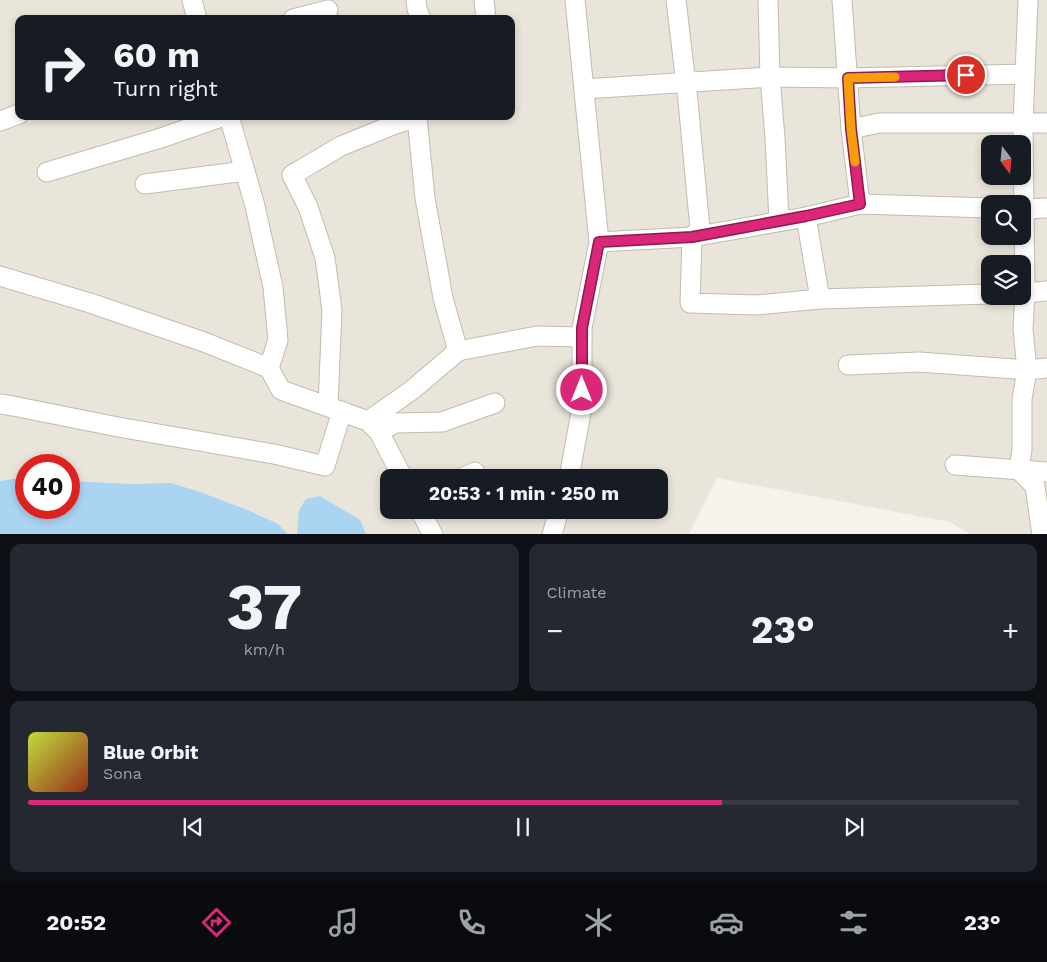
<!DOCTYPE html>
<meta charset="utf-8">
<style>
:root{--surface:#171b24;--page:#242831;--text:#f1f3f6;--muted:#9ea1a6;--line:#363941;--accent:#db2777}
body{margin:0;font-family:"Work Sans",sans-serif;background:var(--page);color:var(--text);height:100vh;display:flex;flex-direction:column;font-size:19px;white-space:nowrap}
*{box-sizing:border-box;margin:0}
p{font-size:16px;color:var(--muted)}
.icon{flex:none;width:28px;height:28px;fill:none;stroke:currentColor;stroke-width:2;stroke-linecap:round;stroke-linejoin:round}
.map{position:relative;height:534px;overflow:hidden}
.drawer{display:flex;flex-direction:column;gap:10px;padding:10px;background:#0d0f14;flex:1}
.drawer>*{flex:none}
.banner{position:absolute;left:15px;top:15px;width:500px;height:105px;border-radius:10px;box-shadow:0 2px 8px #0003;background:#171b24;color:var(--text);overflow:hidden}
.needle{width:32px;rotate:164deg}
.buttons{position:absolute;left:981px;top:135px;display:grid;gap:10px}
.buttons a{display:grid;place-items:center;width:50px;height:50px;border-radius:10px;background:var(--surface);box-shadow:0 2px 8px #0003;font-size:25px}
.speed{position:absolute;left:15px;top:454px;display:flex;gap:10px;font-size:25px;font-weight:700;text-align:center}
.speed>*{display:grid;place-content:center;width:65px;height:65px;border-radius:50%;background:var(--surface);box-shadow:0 2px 8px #0003;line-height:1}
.speed .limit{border:8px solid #d22;background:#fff;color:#111}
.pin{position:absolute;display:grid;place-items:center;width:42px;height:42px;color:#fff;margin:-21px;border:2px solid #fff;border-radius:50%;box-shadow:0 1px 5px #0007}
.me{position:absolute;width:55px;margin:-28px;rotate:0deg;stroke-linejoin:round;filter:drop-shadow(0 0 4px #0008)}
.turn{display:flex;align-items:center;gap:18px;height:105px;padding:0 15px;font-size:22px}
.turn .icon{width:65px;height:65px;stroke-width:2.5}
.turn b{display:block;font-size:35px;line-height:42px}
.big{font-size:38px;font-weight:700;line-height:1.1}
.drawer .widget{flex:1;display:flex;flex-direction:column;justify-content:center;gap:8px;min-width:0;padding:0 18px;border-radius:10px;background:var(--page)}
.drawer .dial{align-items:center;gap:0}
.dial b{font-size:65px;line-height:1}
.song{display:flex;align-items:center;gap:15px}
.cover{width:60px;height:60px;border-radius:8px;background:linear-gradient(135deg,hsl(70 70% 55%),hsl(10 70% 35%))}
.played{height:5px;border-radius:2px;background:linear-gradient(90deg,var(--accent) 70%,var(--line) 70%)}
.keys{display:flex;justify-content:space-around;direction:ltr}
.heat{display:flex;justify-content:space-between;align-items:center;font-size:28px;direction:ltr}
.drawer .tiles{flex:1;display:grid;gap:10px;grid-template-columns:1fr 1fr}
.widget:last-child{grid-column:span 2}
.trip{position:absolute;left:380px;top:469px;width:288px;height:50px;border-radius:10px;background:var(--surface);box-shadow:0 2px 8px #0003;font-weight:700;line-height:50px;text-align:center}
.tabs{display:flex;height:80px;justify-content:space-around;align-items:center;background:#090b0e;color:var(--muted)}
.tabs .icon{width:35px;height:35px}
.tabs .on{color:var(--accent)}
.tabs b{font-size:22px;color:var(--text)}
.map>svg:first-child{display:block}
</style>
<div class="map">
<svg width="1047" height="535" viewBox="0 0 1047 535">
<rect width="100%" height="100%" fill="#f6f3ec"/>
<path fill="#eae5da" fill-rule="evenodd" d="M0,0H1047V534H970L950,522L717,478L689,534H0ZM19,19H511V116H19ZM990,144H1022V176H990ZM990,204H1022V236H990ZM990,264H1022V296H990ZM26,465H69V508H26ZM389,478H659V510H389Z"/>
<g fill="#a9d4f2">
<polygon points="13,479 26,479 26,508 69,508 69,481 131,484 171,483 200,492 245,509 278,524 288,534 0,534 0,481"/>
<polygon points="320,496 360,520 366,534 297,534 299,510 306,499"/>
</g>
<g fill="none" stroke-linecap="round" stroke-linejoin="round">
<defs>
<g id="minor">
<polyline points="192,0 197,19"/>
<polyline points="416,0 417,9 421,19"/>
<polyline points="484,0 486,19"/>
<polyline points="676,0 688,101 700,229 692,237 690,303 756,305 820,299 990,294"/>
<polyline points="768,0 770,77 775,138 779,221"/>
<polyline points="842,0 851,129 860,204"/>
<polyline points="293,19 328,10"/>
<polyline points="584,89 770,77 848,78 1025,74"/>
<polyline points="229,116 255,206 273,287 278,340 269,368"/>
<polyline points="0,121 19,114"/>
<polyline points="851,129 879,123 1047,123"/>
<polyline points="47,172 161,138 224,116"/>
<polyline points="145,184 245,171"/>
<polyline points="1022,209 1047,208"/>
<polyline points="806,217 820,299"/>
<polyline points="599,242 692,237 806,217 860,204 990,208"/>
<polyline points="0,276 90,303 204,342 269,368 281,390 368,421 379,432 403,478"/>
<polyline points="1022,293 1025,293 1023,123 1028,0"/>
<polyline points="848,365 919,362 1027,370 1023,329 1025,293 1047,291"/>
<polyline points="0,404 13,406 118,427 274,454 325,466 342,411"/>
<polyline points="328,406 332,310 325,258 308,207 292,175 341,146 393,125 417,117 425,198 443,298 458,351"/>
<polyline points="368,421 412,390 458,351 537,336 582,337"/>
<polyline points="379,432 395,423 442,422 495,403"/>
<polyline points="955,465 1047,472"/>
<polyline points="1019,470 1022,449 1022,399 1027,370 1047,368"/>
<polyline points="1019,470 1035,486 1042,535"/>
<polyline points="462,478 475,472"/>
<polyline points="569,478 582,407 582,328 599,242 575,0"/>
<polyline points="420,510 433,535"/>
<polyline points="552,535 559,510"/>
</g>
</defs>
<use href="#minor" stroke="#c2bbae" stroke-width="21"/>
<use href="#minor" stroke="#fff" stroke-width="19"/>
</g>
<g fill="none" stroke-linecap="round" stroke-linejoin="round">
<defs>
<polyline id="route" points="582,390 582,328 599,242 692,237 806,216 860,204 851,129 848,78 966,75"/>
</defs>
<use href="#route" stroke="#8e194d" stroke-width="12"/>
<use href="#route" stroke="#db2777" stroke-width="9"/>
<polyline stroke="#f59e0b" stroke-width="9" points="855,162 851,129 848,78 895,77"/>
</g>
</svg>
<div class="buttons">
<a><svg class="needle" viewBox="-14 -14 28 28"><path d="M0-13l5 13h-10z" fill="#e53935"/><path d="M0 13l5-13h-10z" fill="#9ea1a6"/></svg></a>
<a><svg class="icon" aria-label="search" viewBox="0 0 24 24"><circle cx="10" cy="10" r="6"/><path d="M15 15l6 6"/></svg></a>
<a><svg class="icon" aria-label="layers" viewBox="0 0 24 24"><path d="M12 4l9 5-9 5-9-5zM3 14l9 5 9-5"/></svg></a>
</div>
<div class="speed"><div class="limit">40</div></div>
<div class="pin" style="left:966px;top:75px;background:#d93025"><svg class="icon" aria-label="arrive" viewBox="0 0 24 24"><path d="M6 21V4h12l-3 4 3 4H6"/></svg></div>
<svg class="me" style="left:582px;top:390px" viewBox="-20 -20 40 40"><circle r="17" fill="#db2777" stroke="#fff" stroke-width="3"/><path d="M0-11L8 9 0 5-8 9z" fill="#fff"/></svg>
<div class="trip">20:53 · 1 min · 250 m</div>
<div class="banner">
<div class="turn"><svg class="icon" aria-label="right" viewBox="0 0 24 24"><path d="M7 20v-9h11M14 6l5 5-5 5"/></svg><div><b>60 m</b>Turn right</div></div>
</div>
</div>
<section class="drawer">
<div class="tiles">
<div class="widget dial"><b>37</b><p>km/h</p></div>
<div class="widget"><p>Climate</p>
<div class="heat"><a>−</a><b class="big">23°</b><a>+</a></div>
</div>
<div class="widget">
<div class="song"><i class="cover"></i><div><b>Blue Orbit</b><p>Sona</p></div></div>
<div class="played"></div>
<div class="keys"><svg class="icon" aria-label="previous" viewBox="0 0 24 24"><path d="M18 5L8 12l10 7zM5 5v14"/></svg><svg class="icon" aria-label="pause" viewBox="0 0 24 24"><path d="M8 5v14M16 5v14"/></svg><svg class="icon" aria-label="next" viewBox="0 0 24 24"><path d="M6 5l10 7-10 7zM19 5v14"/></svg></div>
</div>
</div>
</section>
<nav class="tabs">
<b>20:52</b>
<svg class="icon on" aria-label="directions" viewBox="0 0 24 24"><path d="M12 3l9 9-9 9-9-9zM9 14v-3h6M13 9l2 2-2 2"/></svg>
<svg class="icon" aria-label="music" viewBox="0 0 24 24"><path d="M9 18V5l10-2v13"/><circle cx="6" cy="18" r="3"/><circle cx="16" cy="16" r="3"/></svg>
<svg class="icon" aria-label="phone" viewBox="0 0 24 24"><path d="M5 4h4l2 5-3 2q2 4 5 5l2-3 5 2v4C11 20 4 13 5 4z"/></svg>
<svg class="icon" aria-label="climate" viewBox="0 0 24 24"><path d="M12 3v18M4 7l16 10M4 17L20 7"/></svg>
<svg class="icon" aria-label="car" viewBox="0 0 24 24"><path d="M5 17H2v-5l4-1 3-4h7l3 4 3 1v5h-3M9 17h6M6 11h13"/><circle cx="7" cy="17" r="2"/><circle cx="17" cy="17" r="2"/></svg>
<svg class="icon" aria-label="filters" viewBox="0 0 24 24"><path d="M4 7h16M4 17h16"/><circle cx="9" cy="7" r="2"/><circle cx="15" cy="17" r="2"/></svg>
<b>23°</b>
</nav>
